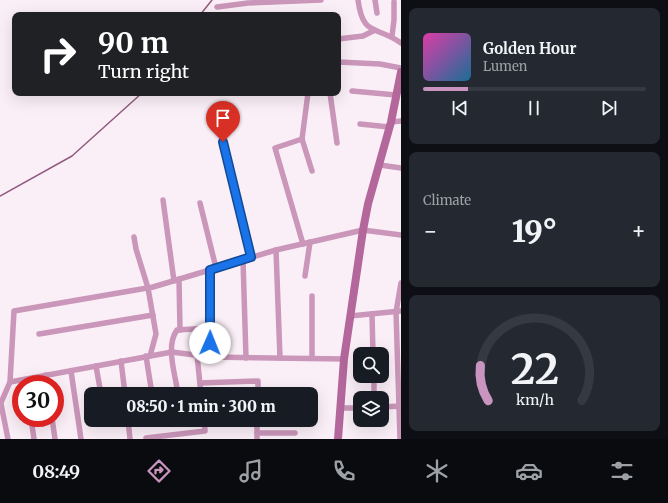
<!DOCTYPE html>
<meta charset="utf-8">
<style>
:root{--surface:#171b24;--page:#242831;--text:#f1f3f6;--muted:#9ea1a6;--line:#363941;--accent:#c994bf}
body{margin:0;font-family:Merriweather,serif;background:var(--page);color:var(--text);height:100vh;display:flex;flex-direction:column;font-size:15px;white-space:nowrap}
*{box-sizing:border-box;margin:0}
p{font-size:13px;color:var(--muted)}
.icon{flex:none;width:22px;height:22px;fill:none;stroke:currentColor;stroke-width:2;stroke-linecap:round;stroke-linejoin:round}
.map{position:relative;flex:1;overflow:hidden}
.drawer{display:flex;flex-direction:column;gap:8px;padding:8px;background:#0d0f14;width:267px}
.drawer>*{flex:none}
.guide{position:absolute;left:12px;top:12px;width:329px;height:84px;border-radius:8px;box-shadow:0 4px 16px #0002;background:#202124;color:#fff;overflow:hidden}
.tools{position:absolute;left:353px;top:347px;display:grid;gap:8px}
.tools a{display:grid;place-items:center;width:36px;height:36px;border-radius:8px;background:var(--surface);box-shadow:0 4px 16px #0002;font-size:20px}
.speed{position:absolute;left:12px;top:375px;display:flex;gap:8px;font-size:20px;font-weight:700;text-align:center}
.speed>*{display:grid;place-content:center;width:52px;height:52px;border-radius:50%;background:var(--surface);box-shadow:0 4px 16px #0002;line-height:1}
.speed .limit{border:6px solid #d22;background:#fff;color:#111}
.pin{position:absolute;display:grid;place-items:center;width:34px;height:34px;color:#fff;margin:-41px -17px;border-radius:50% 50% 50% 0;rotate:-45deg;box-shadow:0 0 4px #0007}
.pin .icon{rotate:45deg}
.me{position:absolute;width:44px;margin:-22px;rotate:1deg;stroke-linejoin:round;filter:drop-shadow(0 0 3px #0008)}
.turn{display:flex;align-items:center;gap:14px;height:84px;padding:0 20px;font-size:18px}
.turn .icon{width:52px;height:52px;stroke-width:2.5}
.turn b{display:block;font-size:28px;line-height:34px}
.big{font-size:30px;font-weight:800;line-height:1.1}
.drawer .tile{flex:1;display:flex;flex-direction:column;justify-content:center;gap:6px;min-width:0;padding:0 14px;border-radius:8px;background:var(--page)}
.drawer .dial{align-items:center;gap:0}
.dial svg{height:104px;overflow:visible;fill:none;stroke:var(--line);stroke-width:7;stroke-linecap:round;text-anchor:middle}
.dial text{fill:var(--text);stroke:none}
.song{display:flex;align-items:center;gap:12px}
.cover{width:48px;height:48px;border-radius:6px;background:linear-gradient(135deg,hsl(320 70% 55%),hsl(200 70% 35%))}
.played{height:4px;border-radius:2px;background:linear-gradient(90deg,var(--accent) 20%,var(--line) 20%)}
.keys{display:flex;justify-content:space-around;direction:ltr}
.heat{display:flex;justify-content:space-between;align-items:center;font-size:22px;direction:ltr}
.trip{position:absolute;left:84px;top:387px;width:234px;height:40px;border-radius:8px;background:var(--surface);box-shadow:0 4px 16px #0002;font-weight:800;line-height:40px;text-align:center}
.menu{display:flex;height:64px;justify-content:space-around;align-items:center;background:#090b0e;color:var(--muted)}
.menu .icon{width:28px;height:28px}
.menu .selected{color:var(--accent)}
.menu b{font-size:18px;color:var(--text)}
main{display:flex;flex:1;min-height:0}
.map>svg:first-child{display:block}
</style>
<main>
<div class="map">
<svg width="401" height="439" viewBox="0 0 401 439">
<rect width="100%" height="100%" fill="#fbeff7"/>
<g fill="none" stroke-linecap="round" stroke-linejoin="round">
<g stroke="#915a7f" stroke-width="1.5">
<polyline points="200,15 212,0"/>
<polyline points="0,196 72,156 142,93"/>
</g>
<g stroke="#ca96b9" stroke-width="5.5">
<path d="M358,0C363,37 375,25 401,43"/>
<polyline points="375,0 377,13"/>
<polyline points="217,7 248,3 321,0"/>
<polyline points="392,36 394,20 394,2"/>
<polyline points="338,39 363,36 375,30"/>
<polyline points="338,62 380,64 401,68"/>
<polyline points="352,91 396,95"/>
<polyline points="308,93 302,139 312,171"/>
<polyline points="330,93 337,143"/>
<polyline points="391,122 401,121"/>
<polyline points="360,124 389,127"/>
<polyline points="302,139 275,148 303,244"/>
<polyline points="223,142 251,257"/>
<polyline points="380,165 401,168"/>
<polyline points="163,200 174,281"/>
<polyline points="200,203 216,268"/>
<polyline points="134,237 136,249 148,288 156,334 150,356"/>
<polyline points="276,250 280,358"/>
<polyline points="243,260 246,358"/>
<polyline points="210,270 210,357"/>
<polyline points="305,276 310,242"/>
<polyline points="179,279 180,330"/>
<polyline points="312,296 312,358"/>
<polyline points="372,314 373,354"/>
<polyline points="350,316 401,311"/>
<polyline points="39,334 153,315"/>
<polyline points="197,355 201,394"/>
<polyline points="146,356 152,394"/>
<polyline points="121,361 125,394"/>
<polyline points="96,366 101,394"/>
<polyline points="71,371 81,439"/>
<polyline points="46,375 47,384"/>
<polyline points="374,376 374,398"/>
<polyline points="10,382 172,352 210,357 344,359"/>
<polyline points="200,383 258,381 258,394"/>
<path d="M177,388C174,370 166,345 177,330L210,328"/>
<polyline points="1,404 8,439"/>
<polyline points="0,405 10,382 14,311 153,287 276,250 363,230 401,235"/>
<polyline points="382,407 401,406"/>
<polyline points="341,408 360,408"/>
<polyline points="31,418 34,439"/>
<polyline points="52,418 55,439"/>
<polyline points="128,420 130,439"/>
<polyline points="257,433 295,433"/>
<polyline points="146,438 205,431 204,420"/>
<polyline points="257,439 257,420"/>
<polyline points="400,439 396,312 401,283"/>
</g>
<polyline stroke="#b3679b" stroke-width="8" points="338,439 344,359 363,230 368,204 391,122 401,72"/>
</g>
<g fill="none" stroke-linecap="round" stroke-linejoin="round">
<defs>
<polyline id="route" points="210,343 210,270 251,257 223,142"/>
</defs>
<use href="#route" stroke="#114b97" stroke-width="10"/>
<use href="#route" stroke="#1a73e8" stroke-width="7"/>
</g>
</svg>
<div class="tools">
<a><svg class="icon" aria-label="search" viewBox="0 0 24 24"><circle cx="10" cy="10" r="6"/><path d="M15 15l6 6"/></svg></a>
<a><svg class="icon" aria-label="layers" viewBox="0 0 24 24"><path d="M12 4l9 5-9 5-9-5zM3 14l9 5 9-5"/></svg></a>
</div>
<div class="speed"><div class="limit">30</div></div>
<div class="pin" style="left:223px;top:142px;background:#d93025"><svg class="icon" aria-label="arrive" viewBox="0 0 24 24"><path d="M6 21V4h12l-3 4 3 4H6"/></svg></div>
<svg class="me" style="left:210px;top:343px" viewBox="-20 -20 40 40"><circle r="19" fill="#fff"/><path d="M0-13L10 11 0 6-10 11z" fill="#1a73e8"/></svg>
<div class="trip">08:50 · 1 min · 300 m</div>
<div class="guide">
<div class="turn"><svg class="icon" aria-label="right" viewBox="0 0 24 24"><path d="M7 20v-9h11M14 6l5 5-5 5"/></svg><div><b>90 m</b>Turn right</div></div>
</div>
</div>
<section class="drawer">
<div class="tile">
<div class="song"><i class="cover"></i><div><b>Golden Hour</b><p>Lumen</p></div></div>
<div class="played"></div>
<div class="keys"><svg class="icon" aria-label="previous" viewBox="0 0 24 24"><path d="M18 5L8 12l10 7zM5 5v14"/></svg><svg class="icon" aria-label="pause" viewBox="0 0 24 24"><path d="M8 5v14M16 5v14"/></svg><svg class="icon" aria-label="next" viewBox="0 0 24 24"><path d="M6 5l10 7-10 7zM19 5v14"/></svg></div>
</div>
<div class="tile"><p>Climate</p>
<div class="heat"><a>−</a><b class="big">19°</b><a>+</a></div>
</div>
<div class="tile dial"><svg viewBox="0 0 100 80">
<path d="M14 69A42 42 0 1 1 86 69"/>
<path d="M14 69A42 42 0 0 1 8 42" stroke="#c994bf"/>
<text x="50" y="56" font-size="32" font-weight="700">22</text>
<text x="50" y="72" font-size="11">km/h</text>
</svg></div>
</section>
</main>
<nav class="menu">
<b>08:49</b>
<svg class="icon selected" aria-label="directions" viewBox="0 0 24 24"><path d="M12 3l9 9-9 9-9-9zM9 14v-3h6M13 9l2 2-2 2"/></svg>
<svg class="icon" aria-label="music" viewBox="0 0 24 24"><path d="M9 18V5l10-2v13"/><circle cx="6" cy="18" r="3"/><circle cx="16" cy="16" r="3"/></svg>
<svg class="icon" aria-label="phone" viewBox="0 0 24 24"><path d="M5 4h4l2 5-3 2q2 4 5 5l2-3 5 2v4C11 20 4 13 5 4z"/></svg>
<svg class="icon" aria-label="climate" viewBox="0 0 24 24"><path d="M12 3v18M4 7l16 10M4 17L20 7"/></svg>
<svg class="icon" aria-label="car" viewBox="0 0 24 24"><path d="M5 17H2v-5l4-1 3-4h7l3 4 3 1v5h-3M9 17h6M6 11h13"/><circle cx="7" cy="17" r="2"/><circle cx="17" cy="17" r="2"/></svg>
<svg class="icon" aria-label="filters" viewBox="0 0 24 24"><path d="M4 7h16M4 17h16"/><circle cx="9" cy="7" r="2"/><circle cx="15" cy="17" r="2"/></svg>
</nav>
